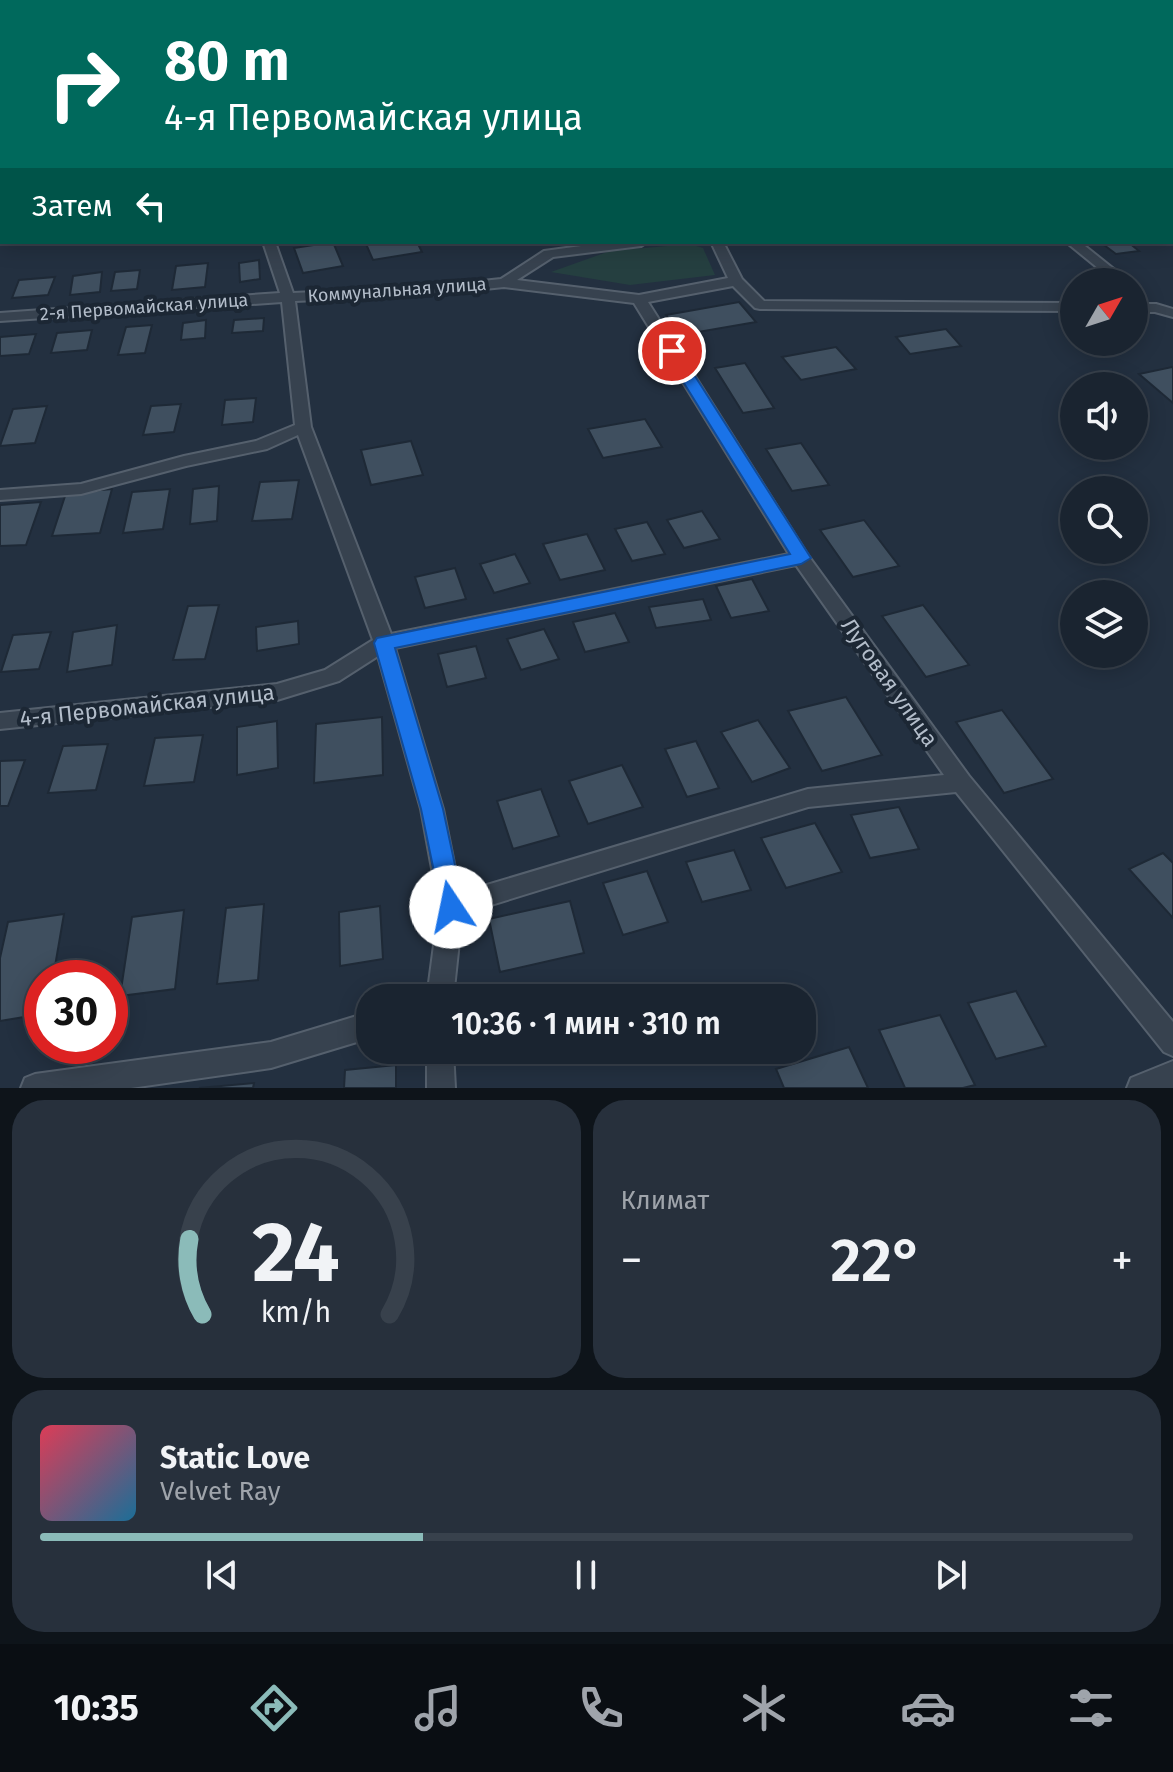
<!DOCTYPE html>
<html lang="ru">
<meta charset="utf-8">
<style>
:root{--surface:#1a2430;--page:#27303c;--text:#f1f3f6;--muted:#9fa4ab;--line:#38414c;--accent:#8bbbb9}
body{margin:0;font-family:"Fira Sans",sans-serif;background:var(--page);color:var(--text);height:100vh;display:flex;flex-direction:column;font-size:30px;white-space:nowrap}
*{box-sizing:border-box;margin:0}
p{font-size:26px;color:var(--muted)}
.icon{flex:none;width:44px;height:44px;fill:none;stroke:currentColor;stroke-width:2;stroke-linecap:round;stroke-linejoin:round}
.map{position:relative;height:1088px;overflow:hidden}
.panel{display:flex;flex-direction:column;gap:12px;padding:12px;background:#0e141a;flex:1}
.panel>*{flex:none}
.guide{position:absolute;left:0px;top:0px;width:1174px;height:244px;box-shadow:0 4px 20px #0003,0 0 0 2px var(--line);background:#00695c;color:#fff;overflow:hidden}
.needle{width:52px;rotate:51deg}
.tools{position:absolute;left:1060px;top:268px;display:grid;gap:16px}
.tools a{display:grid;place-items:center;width:88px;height:88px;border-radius:50%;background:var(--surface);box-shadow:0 4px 20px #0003,0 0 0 2px var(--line);font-size:40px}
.speed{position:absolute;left:24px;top:960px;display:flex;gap:16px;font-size:40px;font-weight:700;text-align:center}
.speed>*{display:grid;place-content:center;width:104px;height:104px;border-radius:50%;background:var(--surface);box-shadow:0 4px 20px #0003,0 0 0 2px var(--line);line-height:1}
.speed .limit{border:12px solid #d22;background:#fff;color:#111}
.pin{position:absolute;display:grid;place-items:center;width:68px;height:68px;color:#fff;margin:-34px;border:4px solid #fff;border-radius:50%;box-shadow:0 2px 8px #0007}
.me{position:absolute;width:88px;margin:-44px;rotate:349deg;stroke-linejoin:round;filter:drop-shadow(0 0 6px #0008)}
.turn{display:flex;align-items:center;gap:28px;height:168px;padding:0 32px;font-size:36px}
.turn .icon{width:104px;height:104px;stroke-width:2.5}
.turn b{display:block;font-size:56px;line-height:68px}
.then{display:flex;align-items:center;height:76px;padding:0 32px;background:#0003;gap:16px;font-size:30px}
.big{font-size:60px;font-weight:600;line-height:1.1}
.panel .card{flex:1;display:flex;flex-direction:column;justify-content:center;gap:12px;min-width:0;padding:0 28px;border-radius:32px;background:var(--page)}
.panel .dial{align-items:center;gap:0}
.dial svg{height:208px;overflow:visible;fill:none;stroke:var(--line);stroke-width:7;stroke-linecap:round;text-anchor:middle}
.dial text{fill:var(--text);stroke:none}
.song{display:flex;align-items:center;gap:24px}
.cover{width:96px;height:96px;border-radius:12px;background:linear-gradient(135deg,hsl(350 70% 55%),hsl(200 70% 35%))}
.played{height:8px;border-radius:4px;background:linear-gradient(90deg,var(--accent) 35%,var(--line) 35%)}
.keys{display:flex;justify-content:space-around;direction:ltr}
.heat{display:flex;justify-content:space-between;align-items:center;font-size:44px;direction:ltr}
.panel .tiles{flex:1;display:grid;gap:12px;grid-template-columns:1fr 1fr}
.card:last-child{grid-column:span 2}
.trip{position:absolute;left:356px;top:984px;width:460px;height:80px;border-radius:32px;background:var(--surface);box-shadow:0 4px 20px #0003,0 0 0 2px var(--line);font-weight:600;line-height:80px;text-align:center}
.dock{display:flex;height:128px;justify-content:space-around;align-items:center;background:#0a0e13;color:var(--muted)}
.dock .icon{width:56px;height:56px}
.dock .on{color:var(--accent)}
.dock b{font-size:36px;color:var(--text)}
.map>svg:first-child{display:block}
</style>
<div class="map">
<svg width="1173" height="1088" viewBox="0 0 1173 1088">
<rect width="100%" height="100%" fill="#233040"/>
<polygon fill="#253f40" points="690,244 703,248 715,275 630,285 551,272 610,251"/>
<g fill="#3f4f5f" stroke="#1e2936" stroke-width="2">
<polygon points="333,242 343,266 303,273 294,248"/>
<polygon points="380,242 417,242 422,252 373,260 366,244"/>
<polygon points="1100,242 1128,242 1139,251 1116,254"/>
<polygon points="259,260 260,279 240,282 239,263"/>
<polygon points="208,263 205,287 172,290 176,266"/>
<polygon points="140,270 137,289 111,291 115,272"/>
<polygon points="102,272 100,292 70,295 73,276"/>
<polygon points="55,277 48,295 12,298 19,280"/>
<polygon points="739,302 756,322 681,335 666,315"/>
<polygon points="264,318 263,331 232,333 234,320"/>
<polygon points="206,320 205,338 181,340 183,323"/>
<polygon points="152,325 145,353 118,355 126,327"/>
<polygon points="946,329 961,346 910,354 896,337"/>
<polygon points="92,330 87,350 51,353 57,333"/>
<polygon points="36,334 29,354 0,356 0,337"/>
<polygon points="836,347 856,369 801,380 782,357"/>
<polygon points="745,363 774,408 743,413 715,368"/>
<polygon points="1172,367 1173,368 1173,403 1139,374"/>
<polygon points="256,398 253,422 222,425 225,400"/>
<polygon points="181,404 174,432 143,435 151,406"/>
<polygon points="47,406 35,443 0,446 13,409"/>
<polygon points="645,419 662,447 603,458 588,429"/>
<polygon points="411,441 423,475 371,485 361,450"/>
<polygon points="801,443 829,485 792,491 766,449"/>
<polygon points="299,480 292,519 252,521 260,482"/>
<polygon points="219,486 217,521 190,524 193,489"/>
<polygon points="112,489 100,533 52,536 66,493"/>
<polygon points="170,489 163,529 123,533 132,492"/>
<polygon points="41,502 26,545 0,546 0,505"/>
<polygon points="702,511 720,539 684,548 667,520"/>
<polygon points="864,520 899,566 853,577 820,530"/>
<polygon points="647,522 665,554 632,561 615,529"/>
<polygon points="587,534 605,570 560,580 543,544"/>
<polygon points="515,554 530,583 494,593 480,564"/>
<polygon points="455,568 466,599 425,608 415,577"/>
<polygon points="752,579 769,611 731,618 716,586"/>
<polygon points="703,599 711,620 656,628 649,607"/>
<polygon points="219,605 205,659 173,660 188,606"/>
<polygon points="923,605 969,665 926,677 882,616"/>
<polygon points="615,613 629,642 585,652 573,622"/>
<polygon points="298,621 299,644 257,651 256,627"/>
<polygon points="117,625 112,665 67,672 73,632"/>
<polygon points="544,629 559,659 521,670 507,639"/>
<polygon points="51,632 39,669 1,672 13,635"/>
<polygon points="476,646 486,678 447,687 438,654"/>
<polygon points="846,697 882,755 822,771 788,711"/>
<polygon points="1002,710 1053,779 1004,793 956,722"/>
<polygon points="382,717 383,775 314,783 316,724"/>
<polygon points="758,720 790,768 752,782 721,732"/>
<polygon points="277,721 278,768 237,775 237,727"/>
<polygon points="203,735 194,782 144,786 155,738"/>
<polygon points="696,741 719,788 687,797 665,749"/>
<polygon points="108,744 96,790 48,793 63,746"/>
<polygon points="25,760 8,806 0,806 0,761"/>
<polygon points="622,765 643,807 588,824 569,781"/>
<polygon points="541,789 559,836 513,849 497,801"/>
<polygon points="899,807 919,849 870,858 851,815"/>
<polygon points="815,823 842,872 786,888 761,838"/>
<polygon points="734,850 751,890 702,902 686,862"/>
<polygon points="1163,853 1173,863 1173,918 1129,869"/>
<polygon points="647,871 668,922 623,935 603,883"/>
<polygon points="570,901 584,953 500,972 489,919"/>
<polygon points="264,904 258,980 217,984 226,908"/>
<polygon points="380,906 383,959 340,966 339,912"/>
<polygon points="184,910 175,989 120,996 132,917"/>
<polygon points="64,914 53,978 42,978 42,1014 0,1021 0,958 8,922"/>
<polygon points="1016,991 1046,1046 996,1059 968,1003"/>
<polygon points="940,1015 975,1085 963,1088 905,1088 879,1030"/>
<polygon points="849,1047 868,1088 784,1088 776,1069"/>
<polygon points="396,1065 396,1088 344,1088 345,1070"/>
<polygon points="254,1083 253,1088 199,1088"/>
</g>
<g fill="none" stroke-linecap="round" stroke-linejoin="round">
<defs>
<g id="street">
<polygon points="2,28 2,34 0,35 0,29"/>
<rect x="0" y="121" width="2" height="6"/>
<rect x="1172" y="157" width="1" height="6"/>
<polygon points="1172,184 1173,185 1173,193 1172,192"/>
<rect x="0" y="209" width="2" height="8"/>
<path d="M263,242H275L293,293L426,287L501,279L544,251L611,242H647L641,246L553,257L517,280L639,295L728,278L711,242H723L742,279L764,301L1074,303V311L760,309L755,308L733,286L648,302L807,554L969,776L1173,1022V1056L1164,1052L956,792L808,807L462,914L453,998H427L439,907L421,809L378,656L339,681L277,700L0,729V713L277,684L325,670L373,640L298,435L267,449L186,466L81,494L0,500V490L81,484L184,456L256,441L295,425L282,302L0,321V313L280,293ZM504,287L634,303L789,554L391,634L311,427L295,301L426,295ZM796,565L944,775L808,789L460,893L443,809L395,648Z"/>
<polygon points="1066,242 1080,242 1130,282 1115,282"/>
<polygon points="1134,304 1156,304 1173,309 1173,317 1155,312 1134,312"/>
<polygon points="370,1012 370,1038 271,1068 131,1088 21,1088 25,1078 35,1074 271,1042"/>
<polygon points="427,1050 453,1050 455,1088 427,1088"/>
<polygon points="1173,1061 1173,1088 1127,1088 1131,1078"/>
</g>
<polygon id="secondary" points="2,13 2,21 0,22 0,14"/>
</defs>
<use href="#street" stroke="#55606d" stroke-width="4"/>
<use href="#secondary" stroke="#55606d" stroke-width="4"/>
<use href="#street" fill="#37424f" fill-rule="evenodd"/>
<use href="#secondary" fill="#455163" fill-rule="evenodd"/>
<polyline stroke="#596677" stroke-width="3" stroke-dasharray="4 4" stroke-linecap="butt" points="744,2 762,0"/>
</g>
<polygon fill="#1a73e8" stroke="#114b97" stroke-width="2" points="672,346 679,351 811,558 801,564 395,648 443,809 464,907 460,915 451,918 443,915 421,809 374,643 377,638 790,554 664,351"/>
<g text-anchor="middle" stroke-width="8" stroke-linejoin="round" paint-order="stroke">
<g font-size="18" fill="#b3bdca" stroke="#1c2734">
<text transform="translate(397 290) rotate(-4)" y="6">Коммунальная улица</text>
<text transform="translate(144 307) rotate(-4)" y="6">2-я Первомайская улица</text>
</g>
<g font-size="22" fill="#b3bdca" stroke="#1c2734">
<text transform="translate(890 682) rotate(55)" y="8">Луговая улица</text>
<text transform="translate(147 705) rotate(-6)" y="8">4-я Первомайская улица</text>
</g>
</g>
</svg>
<div class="tools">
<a><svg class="needle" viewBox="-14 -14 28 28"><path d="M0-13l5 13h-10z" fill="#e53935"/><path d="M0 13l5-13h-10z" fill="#9fa4ab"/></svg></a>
<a><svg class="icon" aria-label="sound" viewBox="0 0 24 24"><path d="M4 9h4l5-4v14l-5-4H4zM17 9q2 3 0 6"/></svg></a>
<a><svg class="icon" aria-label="search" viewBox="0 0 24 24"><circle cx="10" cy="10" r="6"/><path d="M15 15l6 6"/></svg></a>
<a><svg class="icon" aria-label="layers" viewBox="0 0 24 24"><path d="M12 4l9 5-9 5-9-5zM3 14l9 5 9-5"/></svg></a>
</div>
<div class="speed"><div class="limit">30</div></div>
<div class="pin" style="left:672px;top:351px;background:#d93025"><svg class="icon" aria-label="arrive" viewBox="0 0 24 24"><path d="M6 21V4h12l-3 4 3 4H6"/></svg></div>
<svg class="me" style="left:451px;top:907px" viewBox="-20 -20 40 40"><circle r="19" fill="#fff"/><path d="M0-13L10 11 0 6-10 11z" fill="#1a73e8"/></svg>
<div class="trip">10:36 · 1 мин · 310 m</div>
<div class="guide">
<div class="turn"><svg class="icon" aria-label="right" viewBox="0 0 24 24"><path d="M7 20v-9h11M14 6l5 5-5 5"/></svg><div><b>80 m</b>4-я Первомайская улица</div></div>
<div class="then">Затем<svg class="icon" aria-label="left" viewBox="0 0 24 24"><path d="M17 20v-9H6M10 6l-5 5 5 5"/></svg></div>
</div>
</div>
<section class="panel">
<div class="tiles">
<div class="card dial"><svg viewBox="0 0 100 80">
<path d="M14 69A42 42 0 1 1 86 69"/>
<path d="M14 69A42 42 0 0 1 9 40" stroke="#8bbbb9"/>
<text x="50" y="56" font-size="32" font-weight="700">24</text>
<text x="50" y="72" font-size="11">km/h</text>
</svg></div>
<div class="card"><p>Климат</p>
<div class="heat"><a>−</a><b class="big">22°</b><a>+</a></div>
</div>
<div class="card">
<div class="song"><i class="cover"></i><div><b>Static Love</b><p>Velvet Ray</p></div></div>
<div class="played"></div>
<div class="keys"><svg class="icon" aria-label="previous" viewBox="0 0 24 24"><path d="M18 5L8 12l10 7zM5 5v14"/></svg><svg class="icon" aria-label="pause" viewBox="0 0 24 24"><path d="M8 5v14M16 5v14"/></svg><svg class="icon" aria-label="next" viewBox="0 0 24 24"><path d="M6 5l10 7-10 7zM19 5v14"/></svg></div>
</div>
</div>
</section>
<nav class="dock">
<b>10:35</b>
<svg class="icon on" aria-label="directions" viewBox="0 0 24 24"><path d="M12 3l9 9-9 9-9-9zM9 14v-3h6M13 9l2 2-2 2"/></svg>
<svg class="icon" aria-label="music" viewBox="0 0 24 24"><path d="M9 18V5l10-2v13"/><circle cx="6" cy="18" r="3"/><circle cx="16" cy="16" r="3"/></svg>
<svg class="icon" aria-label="phone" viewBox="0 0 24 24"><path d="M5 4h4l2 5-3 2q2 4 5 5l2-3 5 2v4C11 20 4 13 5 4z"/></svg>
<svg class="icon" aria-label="climate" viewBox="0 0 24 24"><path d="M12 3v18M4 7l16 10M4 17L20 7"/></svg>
<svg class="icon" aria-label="car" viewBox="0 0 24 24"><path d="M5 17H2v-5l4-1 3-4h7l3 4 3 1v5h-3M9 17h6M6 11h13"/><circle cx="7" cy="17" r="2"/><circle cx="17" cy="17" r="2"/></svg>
<svg class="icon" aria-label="filters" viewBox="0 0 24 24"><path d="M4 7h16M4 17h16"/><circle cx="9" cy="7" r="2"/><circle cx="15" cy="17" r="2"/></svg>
</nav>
